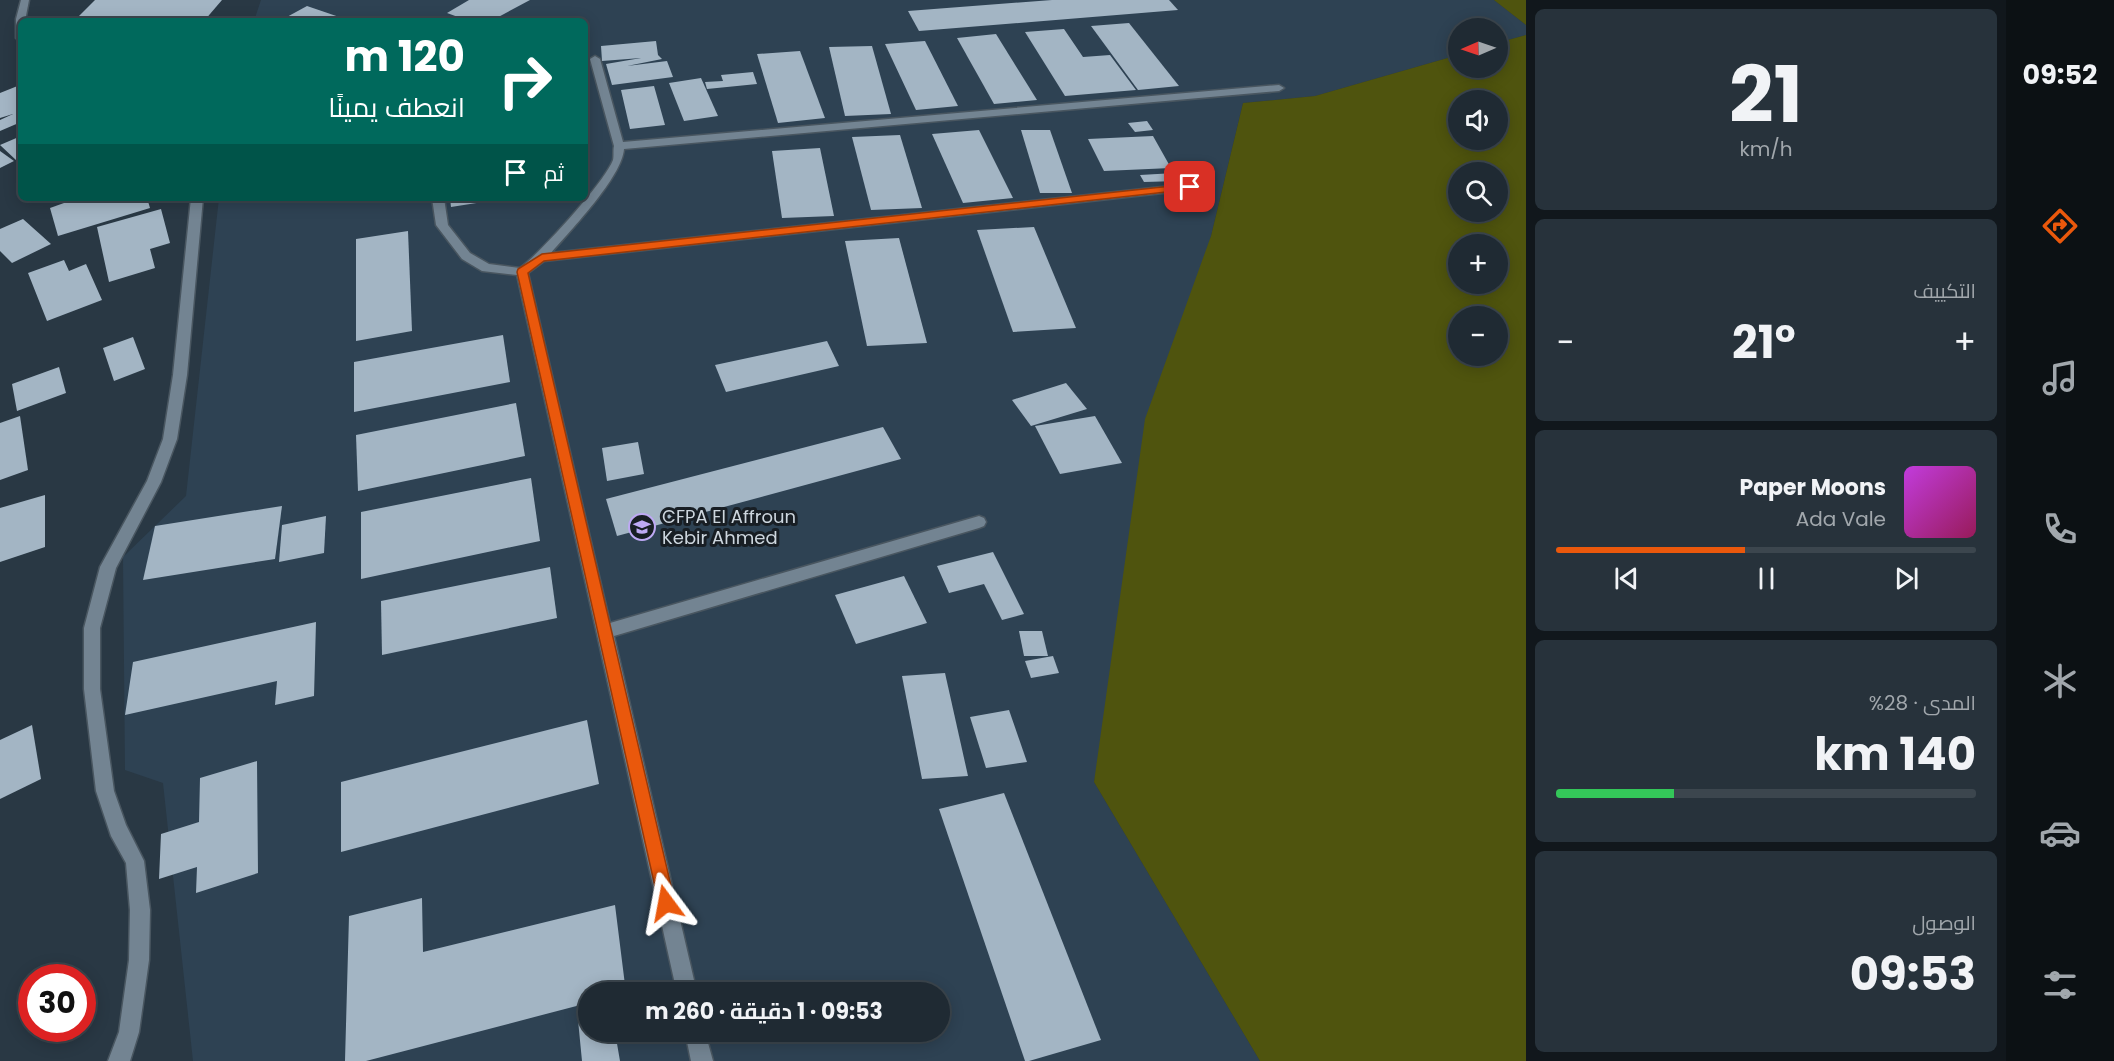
<!DOCTYPE html>
<html lang="ar">
<meta charset="utf-8">
<style>
:root{--surface:#1f2a33;--page:#27323b;--text:#f1f3f6;--muted:#a1a7ac;--line:#3c464e;--accent:#ea580c}
body{margin:0;font-family:Poppins,Cairo,sans-serif;background:var(--page);color:var(--text);direction:rtl;height:100vh;display:flex;flex-direction:column;font-size:22px;white-space:nowrap}
*{box-sizing:border-box;margin:0}
p{font-size:20px;color:var(--muted)}
.icon{flex:none;width:33px;height:33px;fill:none;stroke:currentColor;stroke-width:2;stroke-linecap:round;stroke-linejoin:round}
.map{position:relative;flex:1;overflow:hidden;direction:ltr}
.details{display:flex;flex-direction:column;gap:9px;padding:9px;background:#11171c;width:480px}
.details>*{flex:none}
.hud{position:absolute;left:18px;top:18px;width:570px;height:183px;border-radius:9px;box-shadow:0 3px 15px #0003,0 0 0 2px var(--line);direction:rtl;background:#00695c;color:#fff;overflow:hidden}
.needle{width:39px;rotate:268deg}
.fabs{position:absolute;left:1448px;top:18px;display:grid;gap:12px}
.fabs a{display:grid;place-items:center;width:60px;height:60px;border-radius:50%;background:var(--surface);box-shadow:0 3px 15px #0003,0 0 0 2px var(--line);font-size:30px}
.speed{position:absolute;left:18px;top:964px;display:flex;gap:12px;font-size:30px;font-weight:700;text-align:center}
.speed>*{display:grid;place-content:center;width:78px;height:78px;border-radius:50%;background:var(--surface);box-shadow:0 3px 15px #0003,0 0 0 2px var(--line);line-height:1}
.speed .limit{border:9px solid #d22;background:#fff;color:#111}
.pin{position:absolute;display:grid;place-items:center;width:51px;height:51px;color:#fff;margin:-26px;border-radius:12px;box-shadow:0 3px 9px #0006}
.me{position:absolute;width:66px;margin:-33px;rotate:347deg;stroke-linejoin:round;filter:drop-shadow(0 0 4px #0008)}
.turn{display:flex;align-items:center;gap:21px;height:126px;padding:0 24px;font-size:27px}
.turn .icon{width:78px;height:78px;stroke-width:2.5}
.turn b{display:block;font-size:42px;line-height:51px}
.then{display:flex;align-items:center;height:57px;padding:0 24px;background:#0003;gap:12px;font-size:22px}
.big{font-size:45px;font-weight:700;line-height:1.1}
.details .widget{flex:1;display:flex;flex-direction:column;justify-content:center;gap:9px;min-width:0;padding:0 21px;border-radius:9px;background:var(--page)}
.details .dial{align-items:center;gap:0}
.dial b{font-size:78px;line-height:1}
.song{display:flex;align-items:center;gap:18px}
.cover{width:72px;height:72px;border-radius:9px;background:linear-gradient(135deg,hsl(290 70% 55%),hsl(330 70% 35%))}
.played{height:6px;border-radius:3px;background:linear-gradient(90deg,var(--accent) 45%,var(--line) 45%)}
.keys{display:flex;justify-content:space-around;direction:ltr}
.heat{display:flex;justify-content:space-between;align-items:center;font-size:33px;direction:ltr}
.charge{height:9px;border-radius:4px;background:linear-gradient(90deg,#34c759 28%,var(--line) 0)}
.trip{position:absolute;left:578px;top:982px;width:372px;height:60px;border-radius:30px;background:var(--surface);box-shadow:0 3px 15px #0003,0 0 0 2px var(--line);font-weight:700;line-height:60px;text-align:center;direction:rtl}
main{display:flex;flex:1;min-height:0}
.dock{display:flex;flex-direction:column;width:108px;justify-content:space-around;align-items:center;background:#0c1114;color:var(--muted)}
.dock .icon{width:42px;height:42px}
.dock .selected{color:var(--accent)}
.dock b{font-size:27px;color:var(--text)}
.map>svg:first-child{display:block}
</style>
<main>
<nav class="dock">
<b>09:52</b>
<svg class="icon selected" aria-label="directions" viewBox="0 0 24 24"><path d="M12 3l9 9-9 9-9-9zM9 14v-3h6M13 9l2 2-2 2"/></svg>
<svg class="icon" aria-label="music" viewBox="0 0 24 24"><path d="M9 18V5l10-2v13"/><circle cx="6" cy="18" r="3"/><circle cx="16" cy="16" r="3"/></svg>
<svg class="icon" aria-label="phone" viewBox="0 0 24 24"><path d="M5 4h4l2 5-3 2q2 4 5 5l2-3 5 2v4C11 20 4 13 5 4z"/></svg>
<svg class="icon" aria-label="climate" viewBox="0 0 24 24"><path d="M12 3v18M4 7l16 10M4 17L20 7"/></svg>
<svg class="icon" aria-label="car" viewBox="0 0 24 24"><path d="M5 17H2v-5l4-1 3-4h7l3 4 3 1v5h-3M9 17h6M6 11h13"/><circle cx="7" cy="17" r="2"/><circle cx="17" cy="17" r="2"/></svg>
<svg class="icon" aria-label="filters" viewBox="0 0 24 24"><path d="M4 7h16M4 17h16"/><circle cx="9" cy="7" r="2"/><circle cx="15" cy="17" r="2"/></svg>
</nav>
<section class="details">
<div class="widget dial"><b>21</b><p>km/h</p></div>
<div class="widget"><p>التكييف</p>
<div class="heat"><a>−</a><b class="big">21°</b><a>+</a></div>
</div>
<div class="widget">
<div class="song"><i class="cover"></i><div><b>Paper Moons</b><p>Ada Vale</p></div></div>
<div class="played"></div>
<div class="keys"><svg class="icon" aria-label="previous" viewBox="0 0 24 24"><path d="M18 5L8 12l10 7zM5 5v14"/></svg><svg class="icon" aria-label="pause" viewBox="0 0 24 24"><path d="M8 5v14M16 5v14"/></svg><svg class="icon" aria-label="next" viewBox="0 0 24 24"><path d="M6 5l10 7-10 7zM19 5v14"/></svg></div>
</div>
<div class="widget"><p>المدى · 28%</p><b class="big">140 km</b><div class="charge"></div></div>
<div class="widget"><p>الوصول</p><b class="big">09:53</b></div>
</section>
<div class="map">
<svg width="1526" height="1061" viewBox="0 0 1526 1061">
<rect width="100%" height="100%" fill="#293844"/>
<path fill="#2e4253" fill-rule="evenodd" d="M261,0H1494L1526,25V35L1497,43V28H1458V55L1315,96L1243,103L1211,236L1094,782L1260,1061H193L163,783L125,770L123,557L186,496L219,198H585V21H254ZM588,993H939V1032H588Z"/>
<g fill="#4f540e" fill-rule="evenodd">
<polygon points="1494,0 1526,0 1526,25"/>
<path d="M1526,35V1061H1260L1094,782L1145,419L1211,236L1243,103L1315,96L1458,55V68H1497V43ZM1458,100H1497V140H1458ZM1458,172H1497V212H1458ZM1458,244H1497V284H1458ZM1458,316H1497V356H1458Z"/>
</g>
<g fill="#a3b5c4">
<polygon points="95,0 222,0 204,21 74,21"/>
<polygon points="469,0 530,0 491,21 469,21 447,13"/>
<polygon points="1052,0 1169,0 1178,10 919,31 908,11"/>
<polygon points="307,6 351,21 293,21 285,18"/>
<polygon points="1129,23 1179,86 1138,90 1091,26"/>
<polygon points="1064,29 1083,57 1110,55 1136,90 1065,96 1025,32"/>
<polygon points="996,34 1037,100 994,104 957,38"/>
<polygon points="656,41 658,55 662,59 627,66 667,61 673,77 612,85 606,64 641,58 602,61 601,46"/>
<polygon points="925,41 958,106 916,110 885,44"/>
<polygon points="872,46 891,114 845,116 829,47"/>
<polygon points="800,51 825,118 778,123 757,54"/>
<polygon points="753,72 757,84 707,89 705,82 723,81 721,75"/>
<polygon points="701,78 718,116 684,121 669,83"/>
<polygon points="20,85 21,122 0,131 0,120 13,114 0,118 0,93"/>
<polygon points="654,86 665,125 630,129 621,90"/>
<polygon points="1147,121 1153,130 1135,132 1128,123"/>
<polygon points="979,130 1013,198 963,203 932,134"/>
<polygon points="1021,130 1050,130 1072,193 1040,193"/>
<polygon points="900,135 922,208 871,210 852,137"/>
<polygon points="21,136 21,159 17,161 0,145"/>
<polygon points="1153,136 1171,168 1104,171 1088,139"/>
<polygon points="820,148 834,216 782,218 772,151"/>
<polygon points="0,151 14,161 0,168"/>
<polygon points="1175,173 1179,181 1144,182 1140,175"/>
<polygon points="78,198 147,198 150,208 58,236 50,208"/>
<polygon points="450,198 502,198 502,199 451,207"/>
<polygon points="161,209 170,243 150,249 155,268 109,282 97,227"/>
<polygon points="23,219 51,244 12,263 0,251 0,229"/>
<polygon points="1034,227 1076,328 1013,332 977,230"/>
<polygon points="408,231 412,331 356,341 356,239"/>
<polygon points="899,238 927,343 867,346 845,241"/>
<polygon points="64,260 69,271 86,264 102,300 47,321 28,273"/>
<polygon points="503,335 510,382 354,412 354,362"/>
<polygon points="133,337 145,369 114,381 103,348"/>
<polygon points="827,341 839,366 726,392 715,365"/>
<polygon points="59,367 66,393 17,411 12,384"/>
<polygon points="1066,383 1087,409 1031,426 1012,400"/>
<polygon points="516,403 525,456 358,491 356,435"/>
<polygon points="20,416 28,470 0,480 0,423"/>
<polygon points="1095,416 1122,463 1060,474 1035,426"/>
<polygon points="883,427 901,459 617,536 606,499"/>
<polygon points="638,442 644,474 607,481 602,448"/>
<polygon points="531,478 540,541 361,579 361,512"/>
<polygon points="45,495 45,547 0,562 0,508"/>
<polygon points="282,506 275,559 143,580 155,526"/>
<polygon points="326,516 324,553 279,562 282,525"/>
<polygon points="993,552 1024,614 1002,620 984,584 949,593 937,566"/>
<polygon points="550,567 557,618 382,655 381,601"/>
<polygon points="904,576 927,623 856,644 835,595"/>
<polygon points="316,622 314,696 275,705 277,681 125,715 133,662"/>
<polygon points="1019,631 1042,631 1048,656 1024,656"/>
<polygon points="1053,656 1059,673 1031,678 1025,661"/>
<polygon points="945,673 968,776 922,779 902,676"/>
<polygon points="1009,710 1027,762 986,768 970,717"/>
<polygon points="587,720 599,784 341,852 341,782"/>
<polygon points="32,725 41,779 0,799 0,740"/>
<polygon points="257,761 258,873 196,893 197,867 159,879 161,834 199,822 200,778"/>
<polygon points="1004,793 1101,1040 1029,1061 1025,1061 939,809"/>
<polygon points="422,898 423,952 615,905 626,993 588,993 588,1003 366,1061 345,1061 349,916"/>
<polygon points="588,1017 588,1032 615,1032 620,1061 582,1061 578,1020"/>
</g>
<g fill="none" stroke-linecap="round" stroke-linejoin="round">
<defs>
<g id="minor">
<polygon points="21,0 29,0 25,21 21,21 21,41 16,38 16,19"/>
<path d="M595,56L600,59L623,142L1279,85L1284,88L1279,91L624,149C622,177 571,230 551,253L1190,184L1195,187L1190,190L544,261L528,273L610,623L979,516L984,518L986,522L984,526L979,528L614,636L697,993H677L517,275L482,271L462,259L436,225L432,198H444L448,225L470,253L489,264L520,268C540,253 604,183 613,160C614,156 613,150 614,146L590,59Z"/>
<polygon points="191,198 203,198 187,375 177,439 161,482 116,568 100,628 100,689 114,791 126,825 144,861 150,910 149,960 139,1032 130,1061 108,1061 119,1032 129,960 130,910 126,863 111,836 96,791 84,689 84,628 100,567 147,481 163,439 173,375"/>
<polygon points="685,1032 705,1032 713,1061 691,1061"/>
</g>
</defs>
<use href="#minor" stroke="#495660" stroke-width="3"/>
<use href="#minor" fill="#738492" fill-rule="evenodd"/>
</g>
<polygon fill="#ea580c" stroke="#983908" stroke-width="1.5" points="1190,184 1193,185 1193,189 544,261 528,273 675,903 672,909 666,912 660,909 517,272 518,269 542,254"/>
<defs>
<symbol id="university-ring" viewBox="-11 -11 22 22"><circle r="9.5" fill="#181e24" stroke="#bea9f4" stroke-width="1.5"/><path d="M0-5L7-2L0 1L-7-2ZM-4 1L0 2.5L4 1V4Q0 6-4 4Z" fill="#bea9f4"/></symbol>
</defs>
<g fill-rule="evenodd">
<use href="#university-ring" x="627" y="512" width="30" height="30"/>
</g>
<g text-anchor="middle" stroke-width="6" stroke-linejoin="round" paint-order="stroke">
<g font-size="18" fill="#cdd6de" stroke="#181e24" text-anchor="start">
<text x="662" y="523">CFPA El Affroun<tspan x="662" dy="21">Kebir Ahmed</tspan></text>
</g>
</g>
</svg>
<div class="fabs">
<a><svg class="needle" viewBox="-14 -14 28 28"><path d="M0-13l5 13h-10z" fill="#e53935"/><path d="M0 13l5-13h-10z" fill="#a1a7ac"/></svg></a>
<a><svg class="icon" aria-label="sound" viewBox="0 0 24 24"><path d="M4 9h4l5-4v14l-5-4H4zM17 9q2 3 0 6"/></svg></a>
<a><svg class="icon" aria-label="search" viewBox="0 0 24 24"><circle cx="10" cy="10" r="6"/><path d="M15 15l6 6"/></svg></a>
<a>+</a>
<a>−</a>
</div>
<div class="speed"><div class="limit">30</div></div>
<div class="pin" style="left:1190px;top:187px;background:#d93025"><svg class="icon" aria-label="arrive" viewBox="0 0 24 24"><path d="M6 21V4h12l-3 4 3 4H6"/></svg></div>
<svg class="me" style="left:666px;top:903px" viewBox="-20 -20 40 40"><path d="M0-17L14 15 0 8-14 15z" fill="#ea580c" stroke="#fff" stroke-width="4"/></svg>
<div class="trip">09:53 · 1 دقيقة · 260 m</div>
<div class="hud">
<div class="turn"><svg class="icon" aria-label="right" viewBox="0 0 24 24"><path d="M7 20v-9h11M14 6l5 5-5 5"/></svg><div><b>120 m</b>انعطف يمينًا</div></div>
<div class="then">ثم<svg class="icon" aria-label="arrive" viewBox="0 0 24 24"><path d="M6 21V4h12l-3 4 3 4H6"/></svg></div>
</div>
</div>
</main>
